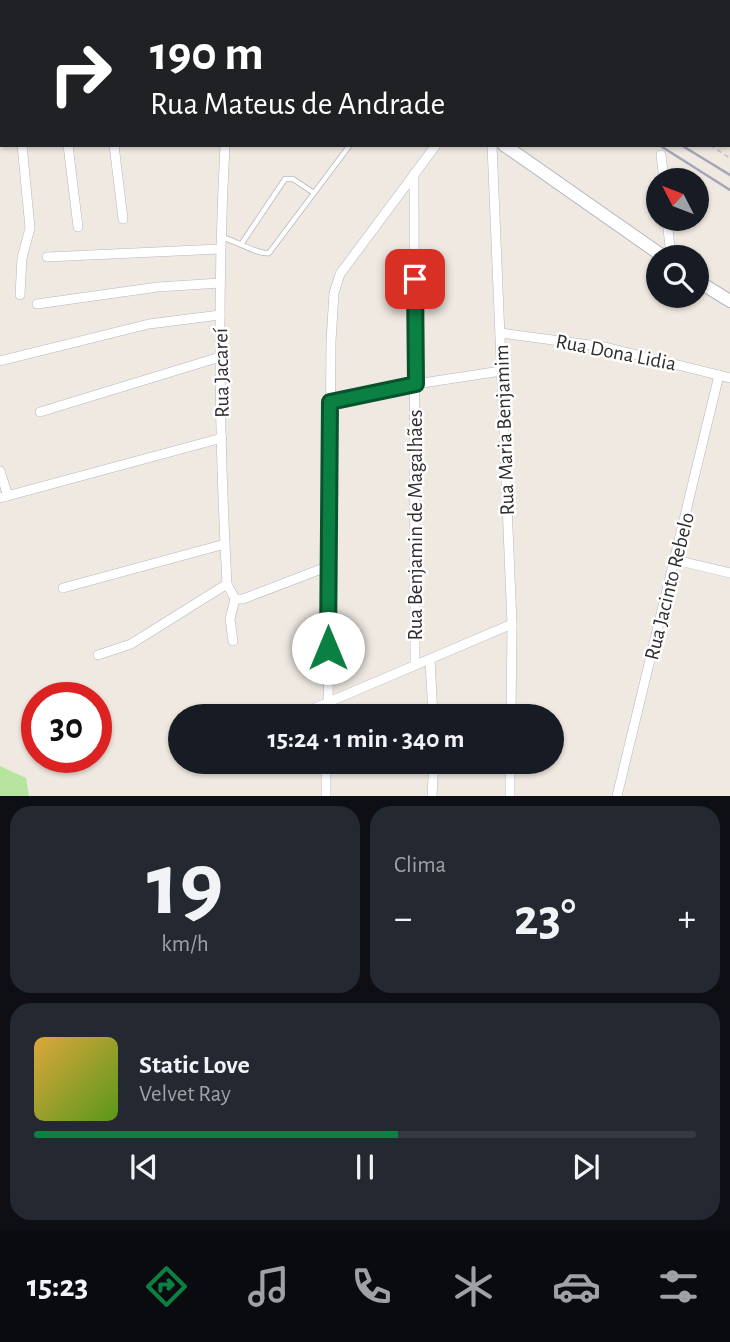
<!DOCTYPE html>
<html lang="pt">
<meta charset="utf-8">
<style>
:root{--surface:#171b24;--page:#242831;--text:#f1f3f6;--muted:#9ea1a6;--line:#363941;--accent:#0b8043}
body{margin:0;font-family:"Alegreya Sans",sans-serif;background:var(--page);color:var(--text);height:100vh;display:flex;flex-direction:column;font-size:26px;white-space:nowrap}
*{box-sizing:border-box;margin:0}
p{font-size:23px;color:var(--muted)}
.icon{flex:none;width:38px;height:38px;fill:none;stroke:currentColor;stroke-width:2;stroke-linecap:round;stroke-linejoin:round}
.map{position:relative;height:796px;overflow:hidden}
.details{display:flex;flex-direction:column;gap:10px;padding:10px;background:#0d0f14;flex:1}
.details>*{flex:none}
.banner{position:absolute;left:0px;top:0px;width:732px;height:147px;box-shadow:0 2px 5px #0004;background:#202124;color:#fff;overflow:hidden}
.needle{width:46px;rotate:312deg}
.controls{position:absolute;left:646px;top:168px;display:grid;gap:14px}
.controls a{display:grid;place-items:center;width:63px;height:63px;border-radius:50%;background:var(--surface);box-shadow:0 2px 5px #0004;font-size:35px}
.speed{position:absolute;left:21px;top:682px;display:flex;gap:14px;font-size:35px;font-weight:700;text-align:center}
.speed>*{display:grid;place-content:center;width:91px;height:91px;border-radius:50%;background:var(--surface);box-shadow:0 2px 5px #0004;line-height:1}
.speed .limit{border:10px solid #d22;background:#fff;color:#111}
.pin{position:absolute;display:grid;place-items:center;width:60px;height:60px;color:#fff;margin:-30px;border-radius:14px;box-shadow:0 4px 10px #0006}
.me{position:absolute;width:77px;margin:-38px;rotate:0deg;stroke-linejoin:round;filter:drop-shadow(0 0 5px #0008)}
.turn{display:flex;align-items:center;gap:24px;height:147px;padding:0 35px;font-size:32px}
.turn .icon{width:91px;height:91px;stroke-width:2.5}
.turn b{display:block;font-size:49px;line-height:60px}
.big{font-size:52px;font-weight:600;line-height:1.1}
.details .tile{flex:1;display:flex;flex-direction:column;justify-content:center;gap:10px;min-width:0;padding:0 24px;border-radius:21px;background:var(--page)}
.details .dial{align-items:center;gap:0}
.dial b{font-size:91px;line-height:1}
.song{display:flex;align-items:center;gap:21px}
.cover{width:84px;height:84px;border-radius:10px;background:linear-gradient(135deg,hsl(40 70% 55%),hsl(90 70% 35%))}
.played{height:7px;border-radius:4px;background:linear-gradient(90deg,var(--accent) 55%,var(--line) 55%)}
.keys{display:flex;justify-content:space-around;direction:ltr}
.heat{display:flex;justify-content:space-between;align-items:center;font-size:38px;direction:ltr}
.details .tiles{flex:1;display:grid;gap:10px;grid-template-columns:1fr 1fr}
.tile:last-child{grid-column:span 2}
.trip{position:absolute;left:168px;top:704px;width:396px;height:70px;border-radius:35px;background:var(--surface);box-shadow:0 2px 5px #0004;font-weight:600;line-height:70px;text-align:center}
.dock{display:flex;height:112px;justify-content:space-around;align-items:center;background:#090b0e;color:var(--muted)}
.dock .icon{width:49px;height:49px}
.dock .current{color:var(--accent)}
.dock b{font-size:32px;color:var(--text)}
.map>svg:first-child{display:block}
</style>
<div class="map">
<svg width="730" height="796" viewBox="0 0 730 796">
<rect width="100%" height="100%" fill="#efe9e1"/>
<polygon fill="#b6e59e" points="0,766 26,778 29,796 0,796"/>
<g fill="none" stroke-linecap="round" stroke-linejoin="round">
<defs>
<g id="lane">
<polyline points="406,2 406,0"/>
<path d="M221,237C235,240 258,255 269,253L350,145"/>
<polyline points="242,243 285,179 293,179 314,193"/>
</g>
<g id="street">
<polyline points="511,0 513,2"/>
<polyline points="662,0 663,2"/>
<polyline points="233,2 233,0"/>
<polyline points="534,2 534,0"/>
<polyline points="68,145 78,227"/>
<polyline points="114,145 123,219"/>
<path d="M225,145C217,291 219,438 227,584L235,599"/>
<polyline points="492,145 512,624 511,716"/>
<polyline points="661,155 664,180"/>
<polyline points="414,174 415,665"/>
<polyline points="667,219 671,257"/>
<polyline points="47,257 220,249"/>
<polyline points="20,295 22,258 30,228 22,145"/>
<polyline points="37,304 158,287 220,283"/>
<polyline points="500,333 605,347 730,378"/>
<polyline points="0,361 149,324 220,315"/>
<polyline points="330,403 416,384 501,371"/>
<polyline points="40,412 220,357"/>
<polyline points="0,471 8,496"/>
<polyline points="0,498 222,438"/>
<polyline points="676,560 730,573"/>
<polyline points="63,588 225,544"/>
<polyline points="235,599 243,599 329,566"/>
<polyline points="233,641 230,619 235,599"/>
<polyline points="98,655 131,644 227,584"/>
<polyline points="430,659 433,716"/>
<polyline points="296,716 512,624"/>
<polyline points="328,716 331,341 334,293 340,274 436,145"/>
<polyline points="326,796 326,761"/>
<polyline points="432,796 434,761"/>
<polyline points="510,796 510,761"/>
<polyline points="617,796 719,375"/>
</g>
<g id="secondary">
<polyline points="291,0 294,2"/>
<polyline points="38,2 44,0"/>
<polyline points="0,13 2,12"/>
<polyline points="504,145 664,257"/>
<polyline points="696,280 730,301"/>
</g>
</defs>
<use href="#lane" stroke="#b4b7c1" stroke-width="6"/>
<use href="#street" stroke="#b4b7c1" stroke-width="10"/>
<use href="#secondary" stroke="#b4b7c1" stroke-width="14"/>
<polyline stroke="#c9c9c9" stroke-width="2" stroke-dasharray="5 3.5" stroke-linecap="butt" points="710,145 730,158"/>
<use href="#lane" stroke="#fff" stroke-width="4.5"/>
<use href="#street" stroke="#fff" stroke-width="9"/>
<use href="#secondary" stroke="#fff" stroke-width="12"/>
<g stroke="#a3a6b8" stroke-width="2.5">
<polyline points="470,0 473,2"/>
<polyline points="491,0 493,2"/>
<polyline points="659,145 730,190"/>
<polyline points="681,145 730,175"/>
</g>
</g>
<g fill="none" stroke-linecap="round" stroke-linejoin="round">
<defs>
<polyline id="route" points="328,648 330,402 416,384 415,279"/>
</defs>
<use href="#route" stroke="#07532c" stroke-width="18"/>
<use href="#route" stroke="#0b8043" stroke-width="12"/>
</g>
<g text-anchor="middle" stroke-width="5" stroke-linejoin="round" paint-order="stroke">
<g font-size="21" fill="#2e2e2e" stroke="#fff">
<text transform="translate(616 352) rotate(11)" y="7">Rua Dona Lidia</text>
<text transform="translate(221 373) rotate(-91)" y="7">Rua Jacareí</text>
<text transform="translate(504 430) rotate(-92)" y="7">Rua Maria Benjamim</text>
<text transform="translate(415 525) rotate(-90)" y="7">Rua Benjamin de Magalhães</text>
<text transform="translate(669 586) rotate(-76)" y="7">Rua Jacinto Rebelo</text>
</g>
</g>
</svg>
<div class="controls">
<a><svg class="needle" viewBox="-14 -14 28 28"><path d="M0-13l5 13h-10z" fill="#e53935"/><path d="M0 13l5-13h-10z" fill="#9ea1a6"/></svg></a>
<a><svg class="icon" aria-label="search" viewBox="0 0 24 24"><circle cx="10" cy="10" r="6"/><path d="M15 15l6 6"/></svg></a>
</div>
<div class="speed"><div class="limit">30</div></div>
<div class="pin" style="left:415px;top:279px;background:#d93025"><svg class="icon" aria-label="arrive" viewBox="0 0 24 24"><path d="M6 21V4h12l-3 4 3 4H6"/></svg></div>
<svg class="me" style="left:328px;top:648px" viewBox="-20 -20 40 40"><circle r="19" fill="#fff"/><path d="M0-13L10 11 0 6-10 11z" fill="#0b8043"/></svg>
<div class="trip">15:24 · 1 min · 340 m</div>
<div class="banner">
<div class="turn"><svg class="icon" aria-label="right" viewBox="0 0 24 24"><path d="M7 20v-9h11M14 6l5 5-5 5"/></svg><div><b>190 m</b>Rua Mateus de Andrade</div></div>
</div>
</div>
<section class="details">
<div class="tiles">
<div class="tile dial"><b>19</b><p>km/h</p></div>
<div class="tile"><p>Clima</p>
<div class="heat"><a>−</a><b class="big">23°</b><a>+</a></div>
</div>
<div class="tile">
<div class="song"><i class="cover"></i><div><b>Static Love</b><p>Velvet Ray</p></div></div>
<div class="played"></div>
<div class="keys"><svg class="icon" aria-label="previous" viewBox="0 0 24 24"><path d="M18 5L8 12l10 7zM5 5v14"/></svg><svg class="icon" aria-label="pause" viewBox="0 0 24 24"><path d="M8 5v14M16 5v14"/></svg><svg class="icon" aria-label="next" viewBox="0 0 24 24"><path d="M6 5l10 7-10 7zM19 5v14"/></svg></div>
</div>
</div>
</section>
<nav class="dock">
<b>15:23</b>
<svg class="icon current" aria-label="directions" viewBox="0 0 24 24"><path d="M12 3l9 9-9 9-9-9zM9 14v-3h6M13 9l2 2-2 2"/></svg>
<svg class="icon" aria-label="music" viewBox="0 0 24 24"><path d="M9 18V5l10-2v13"/><circle cx="6" cy="18" r="3"/><circle cx="16" cy="16" r="3"/></svg>
<svg class="icon" aria-label="phone" viewBox="0 0 24 24"><path d="M5 4h4l2 5-3 2q2 4 5 5l2-3 5 2v4C11 20 4 13 5 4z"/></svg>
<svg class="icon" aria-label="climate" viewBox="0 0 24 24"><path d="M12 3v18M4 7l16 10M4 17L20 7"/></svg>
<svg class="icon" aria-label="car" viewBox="0 0 24 24"><path d="M5 17H2v-5l4-1 3-4h7l3 4 3 1v5h-3M9 17h6M6 11h13"/><circle cx="7" cy="17" r="2"/><circle cx="17" cy="17" r="2"/></svg>
<svg class="icon" aria-label="filters" viewBox="0 0 24 24"><path d="M4 7h16M4 17h16"/><circle cx="9" cy="7" r="2"/><circle cx="15" cy="17" r="2"/></svg>
</nav>
